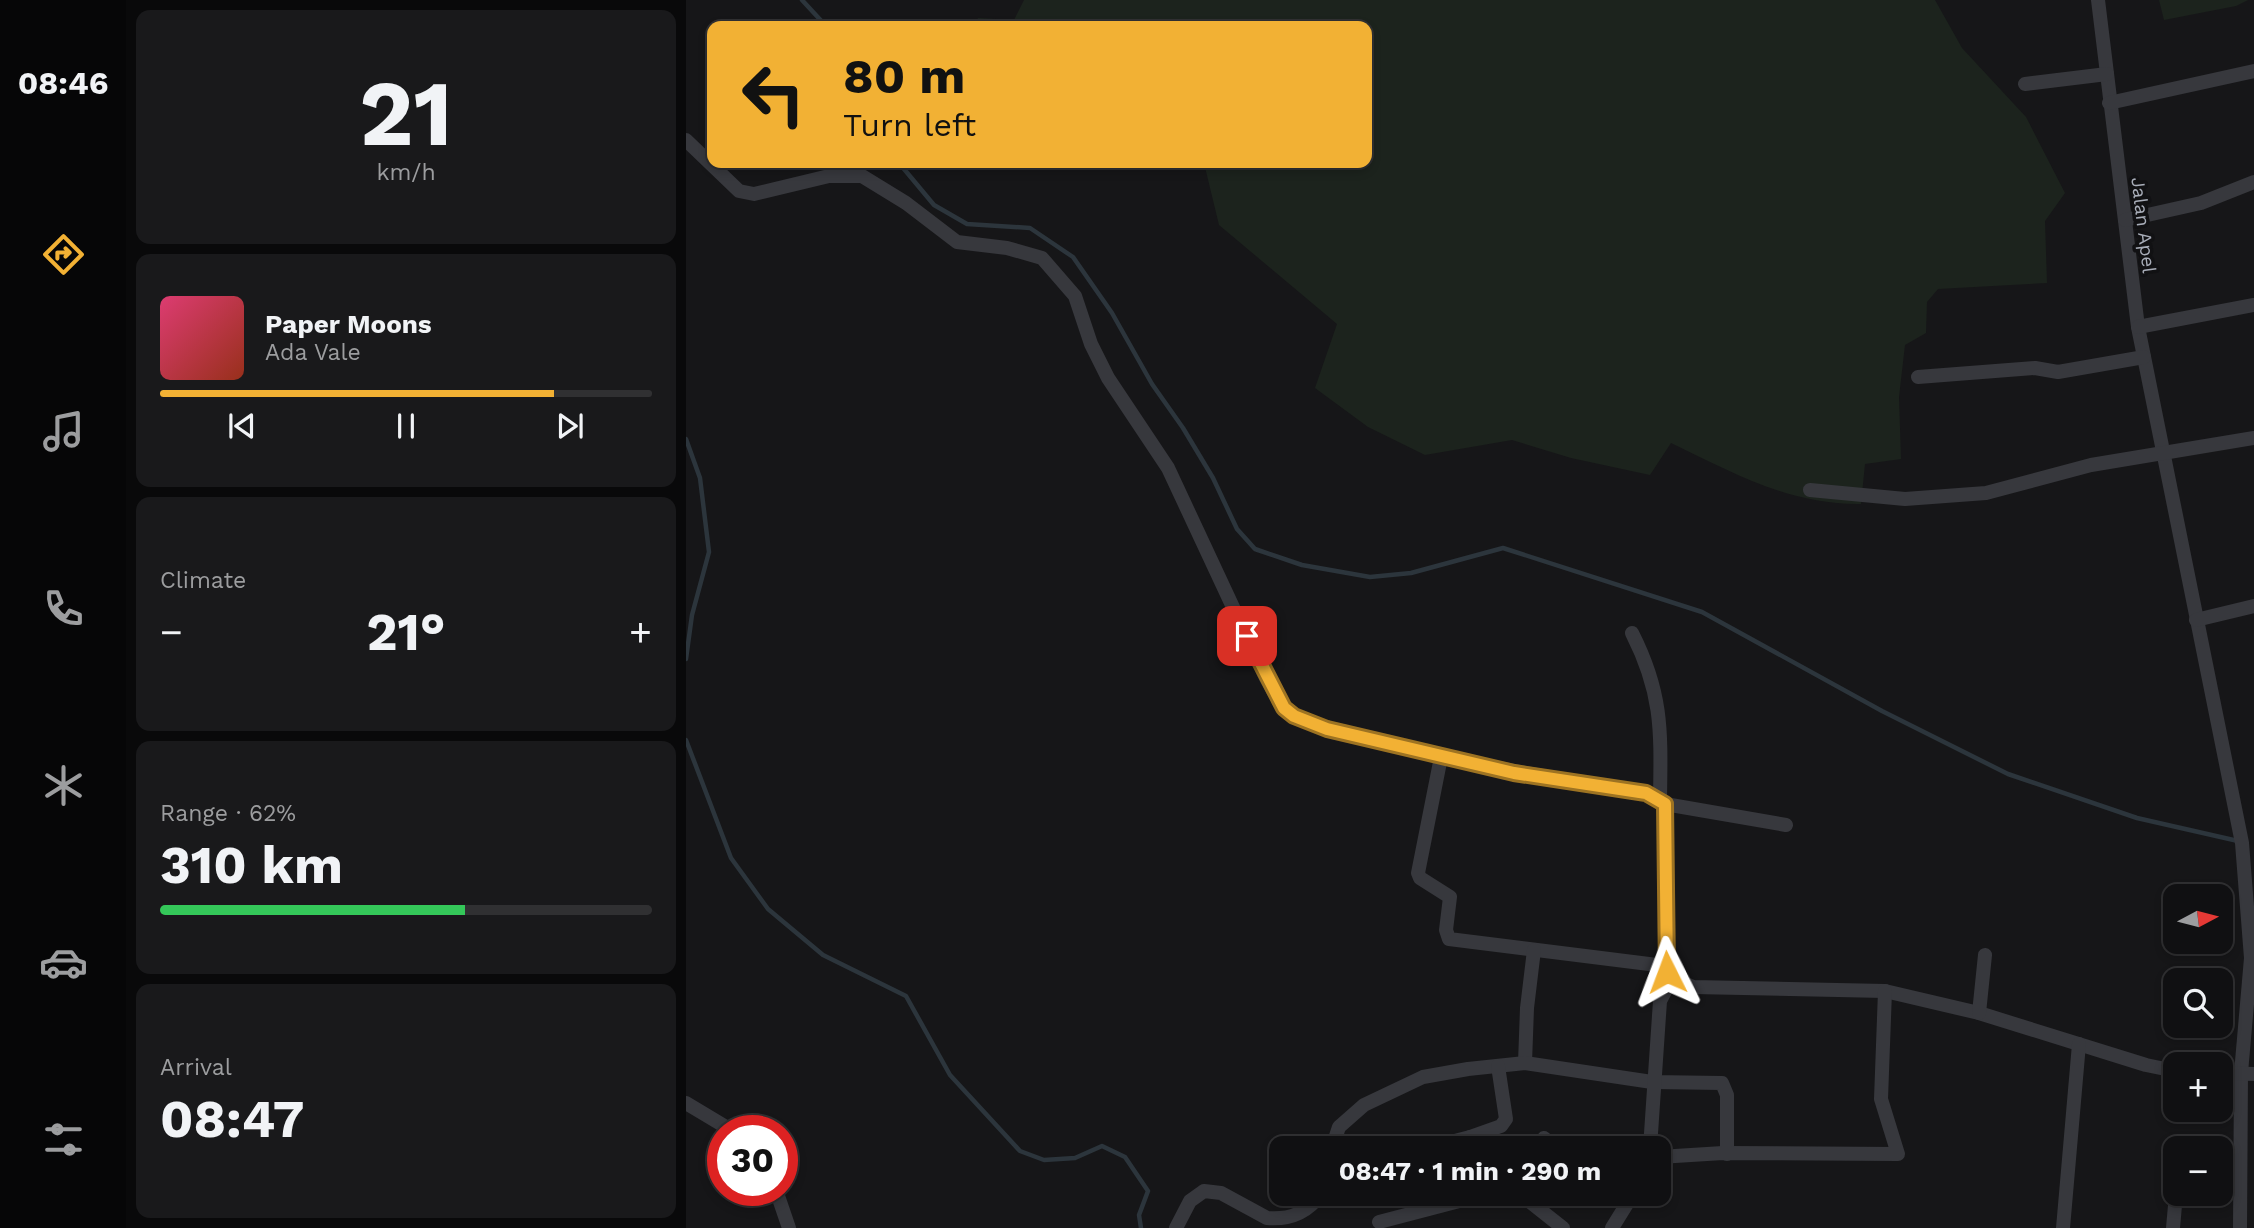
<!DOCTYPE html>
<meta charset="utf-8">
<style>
:root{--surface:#101012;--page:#19191b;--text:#f1f3f6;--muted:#9c9d9f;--line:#303032;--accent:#f2b134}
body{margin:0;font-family:"Work Sans",sans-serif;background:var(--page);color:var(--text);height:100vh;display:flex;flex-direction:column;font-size:26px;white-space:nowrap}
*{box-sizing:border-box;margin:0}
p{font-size:23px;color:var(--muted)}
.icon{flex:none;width:38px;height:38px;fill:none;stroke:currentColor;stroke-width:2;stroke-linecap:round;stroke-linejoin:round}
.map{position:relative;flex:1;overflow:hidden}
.details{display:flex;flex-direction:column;gap:10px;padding:10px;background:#09090a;width:560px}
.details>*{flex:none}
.hud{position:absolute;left:21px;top:21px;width:665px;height:147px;border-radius:14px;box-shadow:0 4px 10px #0003,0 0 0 2px var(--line);background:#f2b134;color:#111;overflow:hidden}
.needle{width:46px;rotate:83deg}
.fabs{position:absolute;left:1477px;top:884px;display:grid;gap:14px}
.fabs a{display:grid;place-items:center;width:70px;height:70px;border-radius:14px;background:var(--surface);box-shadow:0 4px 10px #0003,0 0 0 2px var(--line);font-size:35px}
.speed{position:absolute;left:21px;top:1115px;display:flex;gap:14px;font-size:35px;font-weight:700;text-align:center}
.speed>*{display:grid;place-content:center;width:91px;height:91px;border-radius:50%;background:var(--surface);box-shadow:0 4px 10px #0003,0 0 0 2px var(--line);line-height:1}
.speed .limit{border:10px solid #d22;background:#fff;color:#111}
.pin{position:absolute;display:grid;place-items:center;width:60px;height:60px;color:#fff;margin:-30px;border-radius:14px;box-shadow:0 4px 10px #0006}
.me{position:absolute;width:77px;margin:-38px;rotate:357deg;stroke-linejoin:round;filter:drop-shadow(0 0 5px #0008)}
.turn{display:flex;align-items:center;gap:24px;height:147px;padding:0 21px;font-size:32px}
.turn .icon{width:91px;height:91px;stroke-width:2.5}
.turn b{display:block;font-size:49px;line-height:60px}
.big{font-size:52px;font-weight:700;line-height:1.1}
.details .card{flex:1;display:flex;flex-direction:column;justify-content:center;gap:10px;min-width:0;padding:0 24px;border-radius:14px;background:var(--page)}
.details .dial{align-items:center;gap:0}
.dial b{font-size:91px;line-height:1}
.song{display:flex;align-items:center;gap:21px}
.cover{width:84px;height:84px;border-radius:10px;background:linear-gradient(135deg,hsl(340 70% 55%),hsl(10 70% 35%))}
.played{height:7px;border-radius:4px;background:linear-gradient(90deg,var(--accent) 80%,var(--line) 80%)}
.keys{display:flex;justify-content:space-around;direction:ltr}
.heat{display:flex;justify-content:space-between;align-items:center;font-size:38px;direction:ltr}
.charge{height:10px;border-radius:5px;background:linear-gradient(90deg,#34c759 62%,var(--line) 0)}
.trip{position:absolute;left:583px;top:1136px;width:402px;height:70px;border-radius:14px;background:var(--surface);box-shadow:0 4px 10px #0003,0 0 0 2px var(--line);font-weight:700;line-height:70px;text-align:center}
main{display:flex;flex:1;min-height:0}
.menu{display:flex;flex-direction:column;width:126px;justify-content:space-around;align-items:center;background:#060607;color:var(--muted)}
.menu .icon{width:49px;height:49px}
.menu .current{color:var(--accent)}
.menu b{font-size:32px;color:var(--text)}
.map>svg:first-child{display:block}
</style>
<main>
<nav class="menu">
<b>08:46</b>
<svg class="icon current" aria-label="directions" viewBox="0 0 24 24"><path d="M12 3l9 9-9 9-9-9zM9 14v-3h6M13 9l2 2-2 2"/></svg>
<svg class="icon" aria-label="music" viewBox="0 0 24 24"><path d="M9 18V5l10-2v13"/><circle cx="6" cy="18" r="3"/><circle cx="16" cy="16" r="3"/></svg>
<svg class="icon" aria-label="phone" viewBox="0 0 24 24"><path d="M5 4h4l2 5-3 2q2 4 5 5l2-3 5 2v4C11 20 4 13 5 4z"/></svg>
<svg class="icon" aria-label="climate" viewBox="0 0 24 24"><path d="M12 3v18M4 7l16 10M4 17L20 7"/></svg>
<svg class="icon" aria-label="car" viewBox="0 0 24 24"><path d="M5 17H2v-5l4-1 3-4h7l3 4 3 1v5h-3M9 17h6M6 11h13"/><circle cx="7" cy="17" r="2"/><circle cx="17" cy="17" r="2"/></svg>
<svg class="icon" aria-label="filters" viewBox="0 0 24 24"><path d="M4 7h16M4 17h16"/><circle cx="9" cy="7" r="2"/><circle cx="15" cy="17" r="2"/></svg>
</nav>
<section class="details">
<div class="card dial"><b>21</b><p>km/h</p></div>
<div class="card">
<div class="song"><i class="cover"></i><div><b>Paper Moons</b><p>Ada Vale</p></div></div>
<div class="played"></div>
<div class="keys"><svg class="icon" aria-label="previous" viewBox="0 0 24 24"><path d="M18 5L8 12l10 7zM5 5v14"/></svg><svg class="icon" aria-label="pause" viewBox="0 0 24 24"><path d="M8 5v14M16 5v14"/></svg><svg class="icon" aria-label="next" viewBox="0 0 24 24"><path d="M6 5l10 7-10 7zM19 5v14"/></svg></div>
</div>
<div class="card"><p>Climate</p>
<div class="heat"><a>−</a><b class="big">21°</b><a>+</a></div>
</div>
<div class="card"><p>Range · 62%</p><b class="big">310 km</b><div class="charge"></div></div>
<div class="card"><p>Arrival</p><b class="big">08:47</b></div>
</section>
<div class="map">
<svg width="1568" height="1228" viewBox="0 0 1568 1228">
<rect width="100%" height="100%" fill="#161618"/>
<g fill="#1c231d">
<path d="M338,0H1249L1276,48L1340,117L1379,193L1359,221L1361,283L1252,289L1241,302L1240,333L1219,345L1213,397L1215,459L1179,464L1175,504C1103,505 1048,473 985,443L964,475L885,458L826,440L739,455L682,427L629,388L651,324L533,225L518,163H681V26H288L292,18L328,20Z"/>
<polygon points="1473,0 1562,0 1550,6 1478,20"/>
</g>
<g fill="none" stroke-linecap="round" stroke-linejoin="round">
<g stroke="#2c353c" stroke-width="4.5">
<polyline points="116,0 140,26"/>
<polyline points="213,163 248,205 281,224 344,228 387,257 426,313 466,384 497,428 527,478 551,529 569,549 616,565 684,577 725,573 817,548 1016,612 1196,711 1322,774 1451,818 1552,841"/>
<polyline points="0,439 14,478 23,552 6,615 0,659"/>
<polyline points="0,740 45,858 82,909 137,955 220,996 264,1075 334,1151 358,1160 389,1158 416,1146 439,1157 462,1191 453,1215 455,1228"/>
</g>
<g stroke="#37383d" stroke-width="14">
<polyline points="1412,0 1452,327 1556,843 1565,958 1555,1073 1554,1228"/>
<polyline points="1339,84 1421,74"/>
<polyline points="1423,103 1568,71"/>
<path d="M0,140L53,191L68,194L143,176H176L220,203L271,242L321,248L356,258L389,296L405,344L422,378L482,468L580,678C588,692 595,708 609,716C638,732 674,737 707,745C791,766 875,780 960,793L979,804V966L986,978L1007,987L1199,991L1293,1013L1460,1065L1489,1071"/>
<polyline points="1439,220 1515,203 1568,182"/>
<polyline points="1452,327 1568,305"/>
<polyline points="1232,377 1349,368 1372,372 1458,357"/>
<polyline points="1124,490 1219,499 1300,493 1405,465 1568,438"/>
<polyline points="1510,620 1568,606"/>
<path d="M946,633C977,694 975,732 974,799"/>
<polyline points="755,757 732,873 734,878 764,897 760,930 763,939 979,966"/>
<polyline points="979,804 1100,825"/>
<polyline points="1293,1013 1299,955"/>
<polyline points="839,1063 841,1008 848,950"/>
<polyline points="1535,1073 1568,1074"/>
<polyline points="0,1103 45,1130"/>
<polyline points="858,1138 871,1148"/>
<polyline points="646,1148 653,1127 678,1105 737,1077 782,1069 839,1063 966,1082 1036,1083 1041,1095 1041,1154"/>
<polyline points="742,1148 784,1137"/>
<polyline points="783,1148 784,1137 815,1126 820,1119 812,1066"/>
<polyline points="964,1148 974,1001 986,978"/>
<polyline points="973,1157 1037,1153 1212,1154 1195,1099 1199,991"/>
<polyline points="90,1190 103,1228"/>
<polyline points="834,1194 877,1228"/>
<polyline points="693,1222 781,1199 786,1194"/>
<path d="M490,1228L504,1201L518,1191L535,1193L581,1218C604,1220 621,1213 635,1194"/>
<polyline points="926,1228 947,1194"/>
<polyline points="1377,1228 1393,1044"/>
<polyline points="1487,1228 1490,1194"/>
</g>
</g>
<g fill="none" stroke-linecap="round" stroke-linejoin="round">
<defs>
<polyline id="route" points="561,636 598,708 608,716 641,729 828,773 960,793 979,804 981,972"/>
</defs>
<use href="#route" stroke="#9d7322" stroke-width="18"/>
<use href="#route" stroke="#f2b134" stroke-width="12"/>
</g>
<g text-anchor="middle" stroke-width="7" stroke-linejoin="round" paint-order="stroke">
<g font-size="19" fill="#a8adb8" stroke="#111113">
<text transform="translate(1458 225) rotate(83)" y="7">Jalan Apel</text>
</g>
</g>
</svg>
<div class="fabs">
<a><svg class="needle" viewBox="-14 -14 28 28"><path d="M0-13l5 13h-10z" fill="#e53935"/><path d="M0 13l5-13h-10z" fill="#9c9d9f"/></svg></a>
<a><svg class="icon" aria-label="search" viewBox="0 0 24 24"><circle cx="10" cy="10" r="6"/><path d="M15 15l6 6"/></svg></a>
<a>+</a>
<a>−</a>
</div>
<div class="speed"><div class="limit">30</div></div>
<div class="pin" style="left:561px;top:636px;background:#d93025"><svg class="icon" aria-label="arrive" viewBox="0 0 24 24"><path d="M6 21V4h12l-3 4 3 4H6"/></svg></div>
<svg class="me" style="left:981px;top:972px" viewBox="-20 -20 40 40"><path d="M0-17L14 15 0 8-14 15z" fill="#f2b134" stroke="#fff" stroke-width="4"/></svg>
<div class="trip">08:47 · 1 min · 290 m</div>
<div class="hud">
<div class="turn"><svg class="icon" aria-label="left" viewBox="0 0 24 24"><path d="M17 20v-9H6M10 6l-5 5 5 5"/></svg><div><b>80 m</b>Turn left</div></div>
</div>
</div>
</main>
